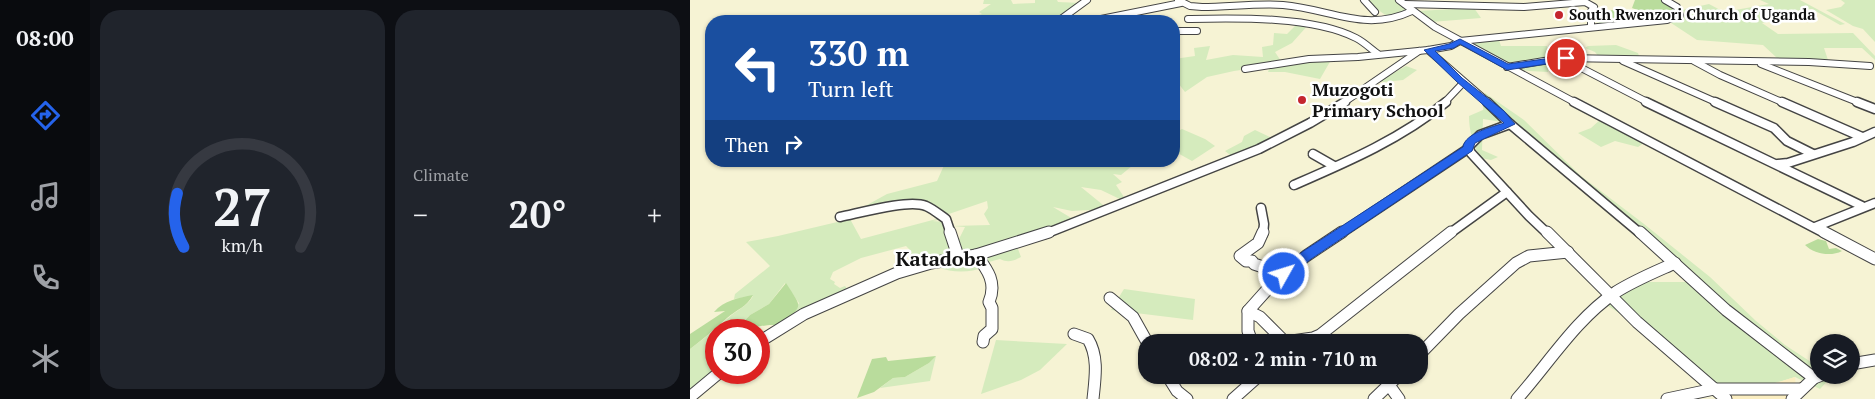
<!DOCTYPE html>
<meta charset="utf-8">
<style>
:root{--surface:#171b24;--page:#20242c;--text:#f1f3f6;--muted:#9ea1a6;--line:#363941;--accent:#2563eb}
body{margin:0;font-family:"PT Serif",serif;background:var(--page);color:var(--text);height:100vh;display:flex;flex-direction:column;font-size:19px;white-space:nowrap}
*{box-sizing:border-box;margin:0}
p{font-size:16px;color:var(--muted)}
.icon{flex:none;width:28px;height:28px;fill:none;stroke:currentColor;stroke-width:2;stroke-linecap:round;stroke-linejoin:round}
.map{position:relative;flex:1;overflow:hidden}
.side{display:flex;flex-direction:column;gap:10px;padding:10px;background:#0d0f14;width:600px}
.side>*{flex:none}
.hud{position:absolute;left:15px;top:15px;width:475px;height:152px;border-radius:20px;box-shadow:0 1px 4px #0004;background:#1a4fa0;color:#fff;overflow:hidden}
.tools{position:absolute;left:1120px;top:334px;display:grid;gap:10px}
.tools a{display:grid;place-items:center;width:50px;height:50px;border-radius:50%;background:var(--surface);box-shadow:0 1px 4px #0004;font-size:25px}
.speed{position:absolute;left:15px;top:319px;display:flex;gap:10px;font-size:25px;font-weight:700;text-align:center}
.speed>*{display:grid;place-content:center;width:65px;height:65px;border-radius:50%;background:var(--surface);box-shadow:0 1px 4px #0004;line-height:1}
.speed .limit{border:8px solid #d22;background:#fff;color:#111}
.pin{position:absolute;display:grid;place-items:center;width:42px;height:42px;color:#fff;margin:-21px;border:2px solid #fff;border-radius:50%;box-shadow:0 1px 5px #0007}
.me{position:absolute;width:55px;margin:-28px;rotate:51deg;stroke-linejoin:round;filter:drop-shadow(0 0 4px #0008)}
.turn{display:flex;align-items:center;gap:18px;height:105px;padding:0 20px;font-size:22px}
.turn .icon{width:65px;height:65px;stroke-width:2.5}
.turn b{display:block;font-size:35px;line-height:42px}
.then{display:flex;align-items:center;height:48px;padding:0 20px;background:#0003;gap:10px;font-size:19px}
.big{font-size:38px;font-weight:800;line-height:1.1}
.side .tile{flex:1;display:flex;flex-direction:column;justify-content:center;gap:8px;min-width:0;padding:0 18px;border-radius:20px;background:var(--page)}
.side .dial{align-items:center;gap:0}
.dial svg{height:130px;overflow:visible;fill:none;stroke:var(--line);stroke-width:7;stroke-linecap:round;text-anchor:middle}
.dial text{fill:var(--text);stroke:none}
.heat{display:flex;justify-content:space-between;align-items:center;font-size:28px;direction:ltr}
.side .tiles{flex:1;display:grid;gap:10px;grid-template-columns:repeat(2,1fr)}
.trip{position:absolute;left:448px;top:334px;width:290px;height:50px;border-radius:20px;background:var(--surface);box-shadow:0 1px 4px #0004;font-weight:800;line-height:50px;text-align:center}
main{display:flex;flex:1;min-height:0}
.menu{display:flex;flex-direction:column;width:90px;justify-content:space-around;align-items:center;background:#090b0e;color:var(--muted)}
.menu .icon{width:35px;height:35px}
.menu .current{color:var(--accent)}
.menu b{font-size:22px;color:var(--text)}
.map>svg:first-child{display:block}
</style>
<main>
<nav class="menu">
<b>08:00</b>
<svg class="icon current" aria-label="directions" viewBox="0 0 24 24"><path d="M12 3l9 9-9 9-9-9zM9 14v-3h6M13 9l2 2-2 2"/></svg>
<svg class="icon" aria-label="music" viewBox="0 0 24 24"><path d="M9 18V5l10-2v13"/><circle cx="6" cy="18" r="3"/><circle cx="16" cy="16" r="3"/></svg>
<svg class="icon" aria-label="phone" viewBox="0 0 24 24"><path d="M5 4h4l2 5-3 2q2 4 5 5l2-3 5 2v4C11 20 4 13 5 4z"/></svg>
<svg class="icon" aria-label="climate" viewBox="0 0 24 24"><path d="M12 3v18M4 7l16 10M4 17L20 7"/></svg>
</nav>
<section class="side">
<div class="tiles">
<div class="tile dial"><svg viewBox="0 0 100 80">
<path d="M14 69A42 42 0 1 1 86 69"/>
<path d="M14 69A42 42 0 0 1 10 36" stroke="#2563eb"/>
<text x="50" y="56" font-size="32" font-weight="700">27</text>
<text x="50" y="72" font-size="11">km/h</text>
</svg></div>
<div class="tile"><p>Climate</p>
<div class="heat"><a>−</a><b class="big">20°</b><a>+</a></div>
</div>
</div>
</section>
<div class="map">
<svg width="1185" height="399" viewBox="0 0 1185 399">
<rect width="100%" height="100%" fill="#fffdf5"/>
<path fill="#f6f3d4" fill-rule="evenodd" d="M0,0H1185V399H0ZM21,21H484V161H21ZM26,330H69V372H26ZM456,342H729V375H456ZM1129,342H1161V375H1129Z"/>
<g fill="#d5ebbd">
<polygon points="294,0 321,0 323,4 345,3 345,0 367,0 368,2 391,3 366,21 276,21 273,19 292,14 289,12 301,4 293,4"/>
<polygon points="674,0 705,0 721,11 712,19 704,21"/>
<polygon points="1070,0 1110,0 1155,24 1150,25 1122,9 1107,11 1114,15 1072,23 1088,34 1163,33 1185,56 1185,60 1172,48 1134,48 1138,60 1106,62 1087,58 1073,45 1007,40 975,19 991,19 995,14 992,10 1019,4 1034,12 1079,4"/>
<polygon points="1151,0 1185,0 1185,42 1173,29 1163,26 1136,10 1151,7 1155,3"/>
<polygon points="784,8 791,18 741,22 726,11"/>
<polygon points="607,24 619,24 602,43 585,52 593,64 544,71 517,77 495,92 488,83 484,84 484,77 490,72 484,68 484,59 505,56 504,48 520,46 516,60 543,55 573,57 572,47 583,45 584,33 597,34"/>
<polygon points="809,40 811,46 857,46 858,72 839,71 820,68 778,43"/>
<polygon points="926,45 948,53 950,59 909,57 905,52 895,48 898,46"/>
<polygon points="641,60 630,79 595,72 578,72 580,67 605,62"/>
<polygon points="716,66 727,70 713,80 694,82 689,81"/>
<path d="M795,93L834,120L891,176L954,224L1020,277L1066,321L1095,345L1121,362L1129,365V375H1143L1130,389L1105,377L1059,391L1025,385L949,326L909,300L943,282H1003L812,122L793,119L792,150L808,157L801,160L791,158C783,147 779,130 779,116L793,110Z"/>
<polygon points="911,119 955,142 948,147 925,141 911,147 888,133 901,128"/>
<polygon points="492,129 515,139 525,146 502,161 484,151 484,133"/>
<polygon points="565,130 584,139 544,158 535,151 552,142 554,136"/>
<path d="M256,161H448L431,175L423,174L432,182L426,185L438,203L411,190L391,187L418,209L382,211L363,207L383,219L349,237L313,239L331,243L221,265L219,249L216,246L171,258L143,272L140,279L145,282L144,284L150,288L155,286L158,290L97,322L109,303L95,283L79,304L60,315L46,330H26V350L19,356L26,355V372L0,394V349C13,339 25,330 37,319C46,310 57,307 63,296L44,299L45,294L80,266L56,242L88,236L160,219L171,239L254,217L255,219L242,221L255,222L268,241L275,227L262,226L300,225L294,214L298,208L297,201L253,216L247,206L168,210L197,194L247,181Z"/>
<path d="M323,248L328,249L331,257C323,261 318,263 310,259L295,263L294,267C280,273 262,273 248,267L247,265Z"/>
<polygon points="434,289 505,299 503,320 421,310"/>
<polygon points="306,340 377,344 350,370 331,380 291,394"/>
<polygon points="246,356 240,381 190,388 203,378 215,377 239,363"/>
</g>
<g fill="#b9dc9c">
<polygon points="945,0 973,0 987,8 988,16 952,20 942,14 950,11 942,8"/>
<path d="M932,9L944,21L928,19L929,22C922,24 911,25 905,21L912,19L916,11Z"/>
<path d="M1128,239L1136,241L1139,249L1146,248L1152,251C1141,257 1124,254 1115,245Z"/>
<path d="M96,283C114,311 111,302 94,326C73,322 65,330 46,330L60,315L79,304Z"/>
<path d="M63,295C57,307 46,310 37,318C25,329 13,339 0,349V334L35,311L24,312C34,300 49,298 63,295Z"/>
<polygon points="246,356 239,363 215,377 203,378 184,392 167,398 182,359 196,357 198,361"/>
</g>
<polygon fill="#fbeec1" points="1105,377 1107,399 1032,399 1025,385 1059,391"/>
<g fill="none" stroke-linecap="round" stroke-linejoin="round">
<defs>
<g id="minor-far2">
<path d="M488,0L500,6L512,7C539,7 567,3 593,5C641,9 675,33 722,11"/>
<polyline points="674,0 685,12"/>
<polyline points="709,0 745,27 886,103"/>
<polyline points="715,4 834,7 895,2 904,7 901,11 901,27"/>
<path d="M498,19C547,18 623,16 666,38C674,42 681,49 688,54"/>
<polyline points="371,21 371,19 397,0"/>
<polyline points="401,21 491,3"/>
<polyline points="484,31 507,31"/>
<polyline points="738,50 799,103"/>
<polyline points="872,58 959,103"/>
<polyline points="933,61 1028,103"/>
<polyline points="1004,61 1030,75 1094,103"/>
<polyline points="1071,64 1170,103"/>
<polyline points="817,67 872,58 1119,62 1180,66"/>
<polyline points="555,69 619,59 668,57 738,50 761,46 770,41 977,20 990,15 987,7 975,0"/>
<polyline points="653,103 729,51"/>
<polyline points="754,103 773,83"/>
</g>
<g id="minor-far1">
<polyline points="797,102 820,124 951,234"/>
<polyline points="884,102 1136,234"/>
<polyline points="956,102 1172,206"/>
<polyline points="1025,102 1084,128 1097,141 1123,154"/>
<polyline points="1092,102 1172,137"/>
<polyline points="1167,102 1185,109"/>
<polyline points="820,124 790,135 778,147 781,153 839,216 858,234"/>
<polyline points="623,154 644,166"/>
<polyline points="1088,164 1098,163 1163,142 1185,132"/>
<path d="M604,185C657,162 711,139 756,102"/>
<polyline points="571,208 574,224 573,234"/>
<path d="M150,217C170,213 218,199 236,206C243,209 250,215 256,219L261,234"/>
<polyline points="1125,227 1185,203"/>
<polyline points="355,234 569,149 620,123 655,102"/>
<polyline points="650,234 779,148"/>
<polyline points="759,234 817,192"/>
</g>
<g id="minor">
<polyline points="260,232 269,259"/>
<polyline points="857,232 947,322 1036,399"/>
<polyline points="950,232 1036,310 1124,378"/>
<polyline points="1134,232 1185,259"/>
<path d="M286,255C298,270 307,283 299,302L302,308V329L294,336L293,342"/>
<polyline points="583,283 616,256 652,232"/>
<polyline points="420,298 443,317 457,342"/>
<polyline points="558,311 570,317 595,342 623,338 630,335 761,232"/>
<path d="M384,334L398,339C409,357 405,379 403,399"/>
<polyline points="69,342 114,314 207,273 241,263 286,255 359,232"/>
<polyline points="562,342 558,331 558,311 583,283 576,268 564,264 562,261 556,261 550,256 568,243 573,232"/>
<polyline points="729,355 769,314 826,263 839,256 878,252"/>
<polyline points="1161,364 1185,360"/>
<polyline points="477,375 487,391 497,399"/>
<polyline points="699,385 709,399"/>
<polyline points="0,397 30,372"/>
<polyline points="543,399 570,375"/>
<polyline points="684,399 709,375"/>
<path d="M827,399C859,363 886,319 926,292C945,280 965,272 985,263"/>
<polyline points="977,399 1024,389 1111,389"/>
<polyline points="1102,399 1124,378 1132,375"/>
</g>
</defs>
<use href="#minor-far2" stroke="#444" stroke-width="8"/>
<use href="#minor-far1" stroke="#444" stroke-width="11"/>
<use href="#minor" stroke="#444" stroke-width="13"/>
<use href="#minor-far2" stroke="#fff" stroke-width="6"/>
<use href="#minor-far1" stroke="#fff" stroke-width="8"/>
<use href="#minor" stroke="#fff" stroke-width="11"/>
</g>
<path fill="#2563eb" stroke="#184099" d="M770,39L818,64L876,56L880,58L876,61L817,70L770,44L764,48L745,51L772,78L814,111L825,124L785,143L782,151L621,259L599,277H589L588,274L589,271L612,252L773,147C775,133 802,127 814,123L766,81L734,50L759,44Z"/>
<g fill="#c4262e" stroke="#fff" stroke-width="2">
<circle cx="869" cy="15" r="5"/>
<circle cx="612" cy="100" r="5"/>
</g>
<g text-anchor="middle" stroke-width="5" stroke-linejoin="round" paint-order="stroke">
<g font-size="15" font-weight="bold" fill="#111" stroke="#fff" text-anchor="start">
<text x="879" y="20">South Rwenzori Church of Uganda</text>
</g>
<g font-size="18" font-weight="bold" fill="#111" stroke="#fff" text-anchor="start">
<text x="622" y="96">Muzogoti<tspan x="622" dy="21">Primary School</tspan></text>
</g>
<g font-size="20" font-weight="bold" fill="#111" stroke="#fff">
<text x="251" y="266">Katadoba</text>
</g>
</g>
</svg>
<div class="tools">
<a><svg class="icon" aria-label="layers" viewBox="0 0 24 24"><path d="M12 4l9 5-9 5-9-5zM3 14l9 5 9-5"/></svg></a>
</div>
<div class="speed"><div class="limit">30</div></div>
<div class="pin" style="left:876px;top:58px;background:#d93025"><svg class="icon" aria-label="arrive" viewBox="0 0 24 24"><path d="M6 21V4h12l-3 4 3 4H6"/></svg></div>
<svg class="me" style="left:594px;top:274px" viewBox="-20 -20 40 40"><circle r="17" fill="#2563eb" stroke="#fff" stroke-width="3"/><path d="M0-11L8 9 0 5-8 9z" fill="#fff"/></svg>
<div class="trip">08:02 · 2 min · 710 m</div>
<div class="hud">
<div class="turn"><svg class="icon" aria-label="left" viewBox="0 0 24 24"><path d="M17 20v-9H6M10 6l-5 5 5 5"/></svg><div><b>330 m</b>Turn left</div></div>
<div class="then">Then<svg class="icon" aria-label="right" viewBox="0 0 24 24"><path d="M7 20v-9h11M14 6l5 5-5 5"/></svg></div>
</div>
</div>
</main>
